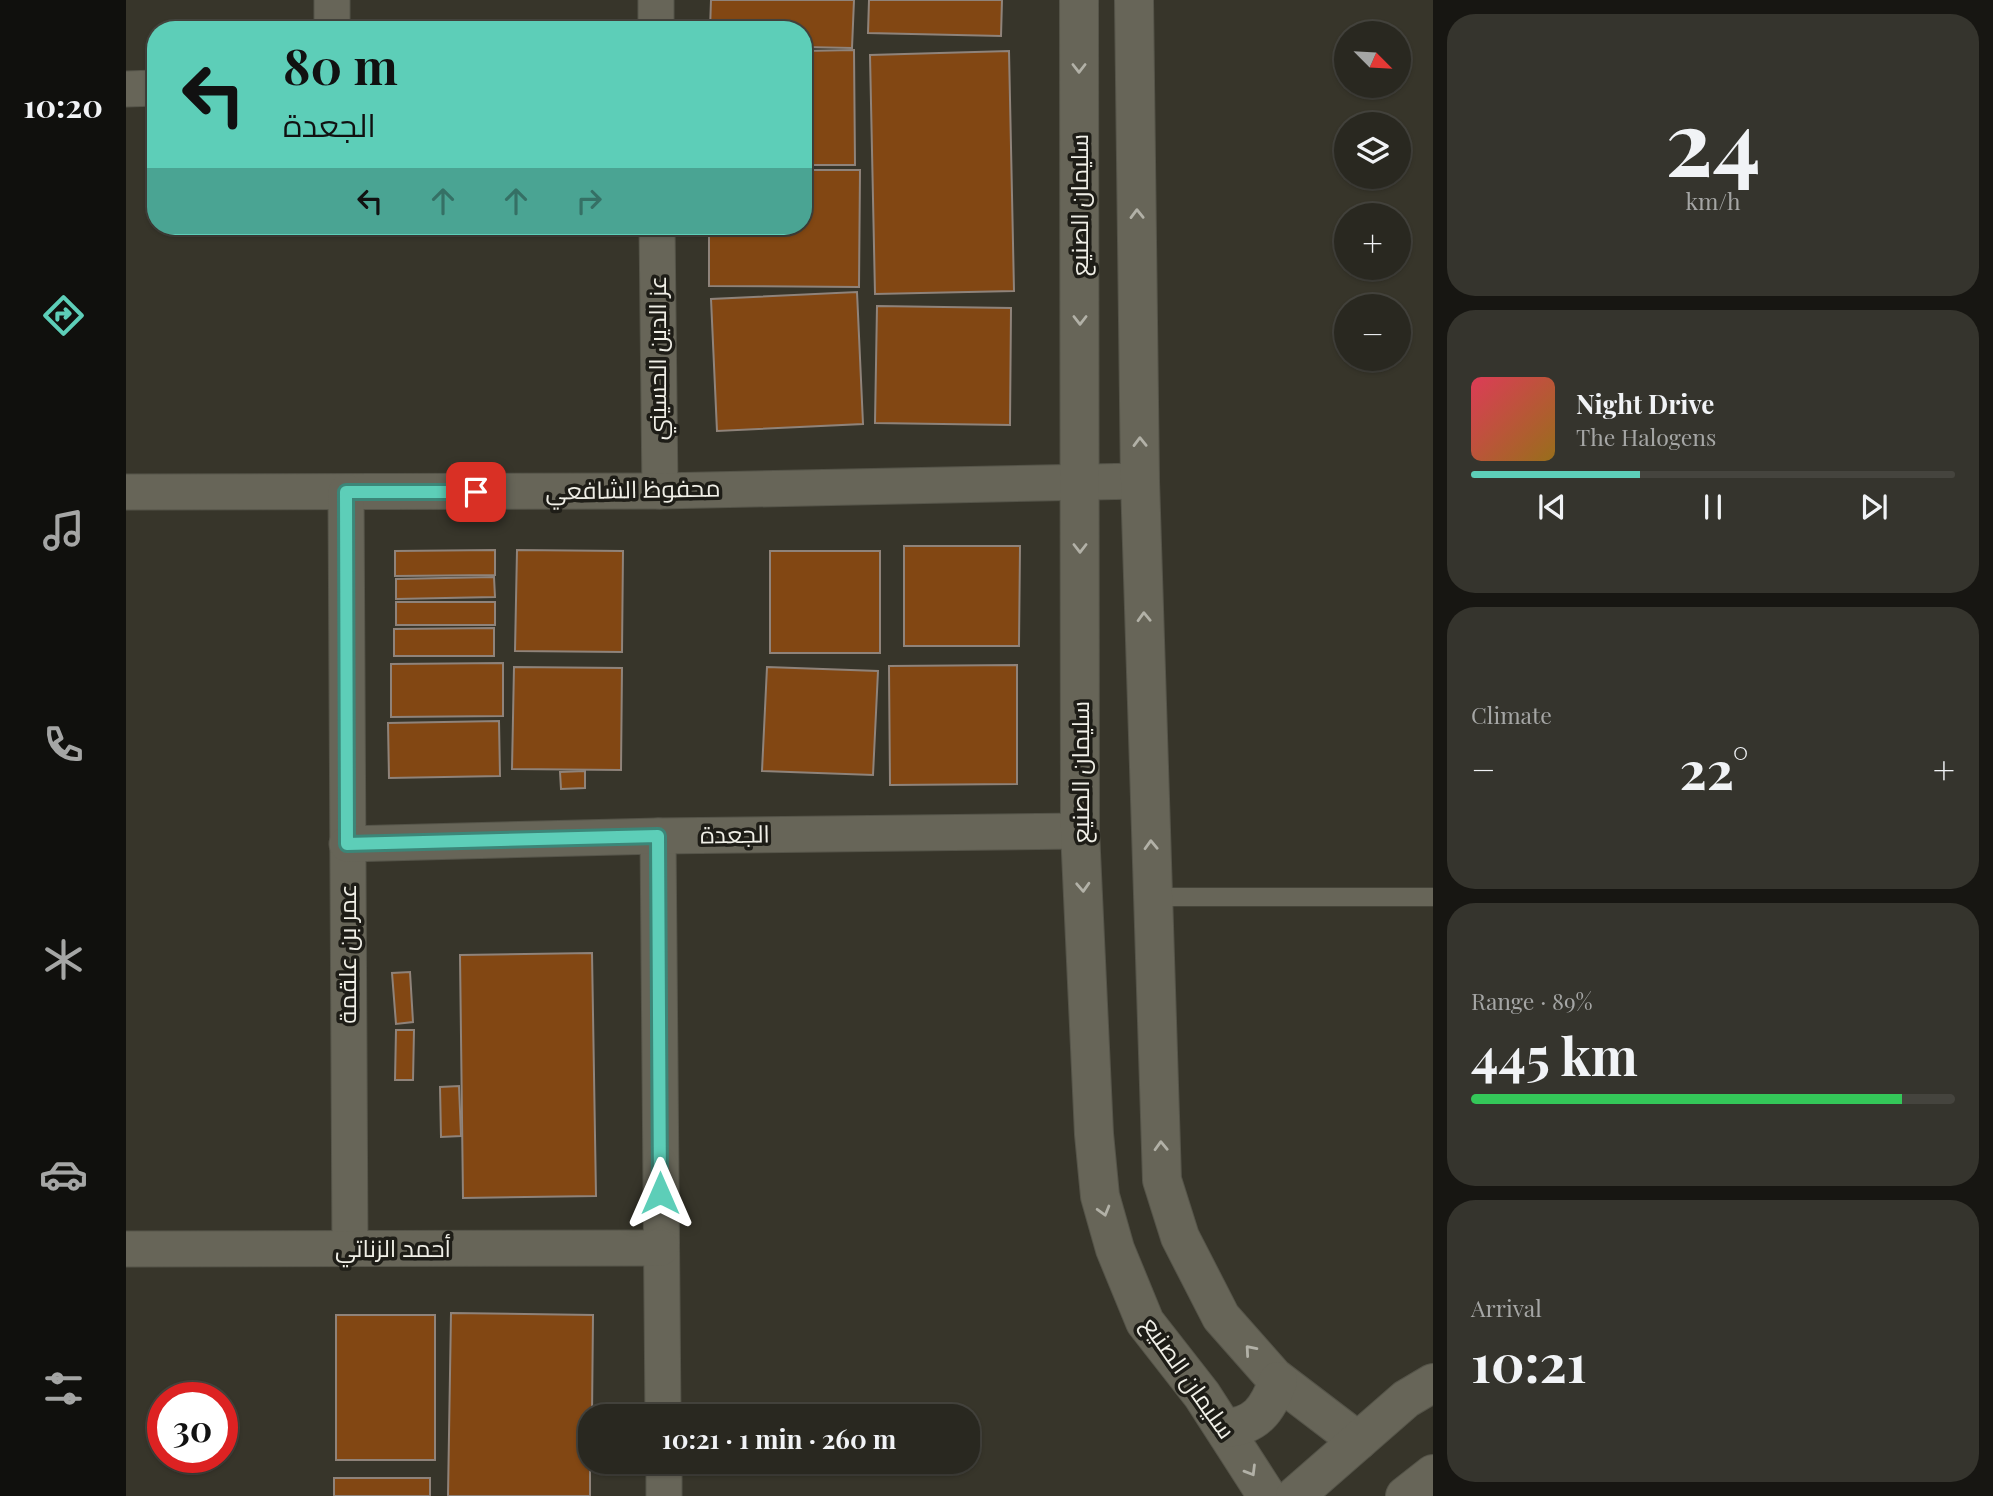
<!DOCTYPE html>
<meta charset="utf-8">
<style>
:root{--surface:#292820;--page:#35342d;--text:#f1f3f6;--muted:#a5a6a5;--line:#45443e;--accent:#5dceb8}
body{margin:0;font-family:"Playfair Display",Cairo,serif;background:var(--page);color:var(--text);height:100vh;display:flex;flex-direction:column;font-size:26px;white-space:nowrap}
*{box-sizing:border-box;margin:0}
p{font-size:23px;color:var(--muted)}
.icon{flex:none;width:38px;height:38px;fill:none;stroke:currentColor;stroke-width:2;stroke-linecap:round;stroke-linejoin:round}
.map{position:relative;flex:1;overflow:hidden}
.side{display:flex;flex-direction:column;gap:14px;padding:14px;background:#171612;width:560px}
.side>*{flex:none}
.hud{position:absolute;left:21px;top:21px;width:665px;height:214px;border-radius:28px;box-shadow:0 2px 5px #0004,0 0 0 2px var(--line);background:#5dceb8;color:#111;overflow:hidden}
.needle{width:46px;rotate:114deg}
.controls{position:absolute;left:1208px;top:21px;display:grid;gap:14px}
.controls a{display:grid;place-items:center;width:77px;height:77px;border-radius:50%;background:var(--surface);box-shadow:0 2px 5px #0004,0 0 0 2px var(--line);font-size:35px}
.speed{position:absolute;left:21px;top:1382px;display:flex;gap:14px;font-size:35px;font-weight:700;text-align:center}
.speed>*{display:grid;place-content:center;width:91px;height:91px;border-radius:50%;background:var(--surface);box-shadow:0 2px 5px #0004,0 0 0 2px var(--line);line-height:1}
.speed .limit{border:10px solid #d22;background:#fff;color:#111}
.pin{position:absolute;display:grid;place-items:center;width:60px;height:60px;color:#fff;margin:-30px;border-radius:14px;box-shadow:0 4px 10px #0006}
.me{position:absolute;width:77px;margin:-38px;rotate:0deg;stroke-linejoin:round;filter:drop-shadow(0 0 5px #0008)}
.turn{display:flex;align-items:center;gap:24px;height:147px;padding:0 21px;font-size:32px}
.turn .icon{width:91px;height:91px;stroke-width:2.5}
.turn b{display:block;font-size:49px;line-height:60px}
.lanes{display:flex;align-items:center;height:66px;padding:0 21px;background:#0003;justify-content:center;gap:35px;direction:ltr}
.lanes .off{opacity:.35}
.big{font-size:52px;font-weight:700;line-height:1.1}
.side .widget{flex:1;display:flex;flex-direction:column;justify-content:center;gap:10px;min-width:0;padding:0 24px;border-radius:28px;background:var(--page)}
.side .dial{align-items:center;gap:0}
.dial b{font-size:91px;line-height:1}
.song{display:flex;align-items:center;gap:21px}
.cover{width:84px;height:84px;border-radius:10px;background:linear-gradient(135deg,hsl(350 70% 55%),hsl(40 70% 35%))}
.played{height:7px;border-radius:4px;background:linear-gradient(90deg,var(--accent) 35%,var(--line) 35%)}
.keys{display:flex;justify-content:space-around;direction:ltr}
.heat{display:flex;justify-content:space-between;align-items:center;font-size:38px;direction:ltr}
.charge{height:10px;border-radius:5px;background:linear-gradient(90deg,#34c759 89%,var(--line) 0)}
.trip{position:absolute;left:452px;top:1404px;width:402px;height:70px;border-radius:28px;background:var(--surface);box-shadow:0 2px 5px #0004,0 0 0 2px var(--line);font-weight:700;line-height:70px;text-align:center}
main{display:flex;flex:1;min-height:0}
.tab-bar{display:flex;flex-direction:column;width:126px;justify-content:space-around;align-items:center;background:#10100d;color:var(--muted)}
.tab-bar .icon{width:49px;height:49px}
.tab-bar .current{color:var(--accent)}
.tab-bar b{font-size:32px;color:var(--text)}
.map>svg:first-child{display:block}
</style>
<main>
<nav class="tab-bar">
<b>10:20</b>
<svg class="icon current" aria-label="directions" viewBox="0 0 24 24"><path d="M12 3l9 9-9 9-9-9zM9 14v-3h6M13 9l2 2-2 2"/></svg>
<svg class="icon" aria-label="music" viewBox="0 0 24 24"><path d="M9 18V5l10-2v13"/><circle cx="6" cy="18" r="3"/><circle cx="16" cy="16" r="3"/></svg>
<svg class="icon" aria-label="phone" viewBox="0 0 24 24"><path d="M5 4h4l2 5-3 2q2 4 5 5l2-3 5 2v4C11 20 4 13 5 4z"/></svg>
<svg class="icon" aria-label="climate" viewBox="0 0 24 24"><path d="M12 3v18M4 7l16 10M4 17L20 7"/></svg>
<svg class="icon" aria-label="car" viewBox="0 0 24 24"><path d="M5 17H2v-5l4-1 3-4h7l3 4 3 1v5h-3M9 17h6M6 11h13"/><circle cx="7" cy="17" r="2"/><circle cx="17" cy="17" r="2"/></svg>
<svg class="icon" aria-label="filters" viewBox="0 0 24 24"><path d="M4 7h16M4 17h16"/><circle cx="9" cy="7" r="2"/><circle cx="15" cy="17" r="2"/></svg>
</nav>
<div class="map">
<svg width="1307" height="1496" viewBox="0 0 1307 1496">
<rect width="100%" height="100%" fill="#37352a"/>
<g fill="#824713" stroke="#8f837a" stroke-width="2">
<polygon points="585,0 728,0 726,48 677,47 677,30 584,30"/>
<polygon points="743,0 876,0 875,36 742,33"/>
<polygon points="728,50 729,165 677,165 677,51"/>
<polygon points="883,51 888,291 749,294 744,55"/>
<polygon points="677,170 734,170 733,287 583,286 583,226 677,226"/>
<polygon points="731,292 737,424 591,431 585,299"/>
<polygon points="751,306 885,308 884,425 749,423"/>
<polygon points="778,546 894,546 893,646 778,646"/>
<polygon points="369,550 369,575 269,576 269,551"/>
<polygon points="391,550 497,551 496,652 389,651"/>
<rect x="644" y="551" width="110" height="102"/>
<polygon points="368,577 369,597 270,599 270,579"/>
<rect x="270" y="602" width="99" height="23"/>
<polygon points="368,628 368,656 268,656 268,629"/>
<polygon points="377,663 377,716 265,717 265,664"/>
<polygon points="891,665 891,784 764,785 763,666"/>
<polygon points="388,667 496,668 495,770 386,769"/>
<polygon points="641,667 752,671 747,775 636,771"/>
<polygon points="373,721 374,776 263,778 262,723"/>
<polygon points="459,771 459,788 435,789 434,772"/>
<polygon points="466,953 470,1196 337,1198 334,955"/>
<polygon points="284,972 287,1022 270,1024 266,973"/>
<polygon points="270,1030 288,1030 287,1080 269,1080"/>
<polygon points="333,1086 335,1136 315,1137 314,1087"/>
<polygon points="325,1313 467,1315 466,1416 464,1416 464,1496 322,1496"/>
<rect x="210" y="1315" width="99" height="145"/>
<rect x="208" y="1478" width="96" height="18"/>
</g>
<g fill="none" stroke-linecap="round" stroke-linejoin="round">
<defs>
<polyline id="service" points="1027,897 1307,897"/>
<g id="minor">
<polyline points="206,0 206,30"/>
<polyline points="530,0 530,30"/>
<polyline points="0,89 30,88"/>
<polyline points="531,226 534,491"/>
<polyline points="0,492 534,491 1014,481"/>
<polyline points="220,492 224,1249"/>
<polyline points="532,836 537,1416"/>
<polyline points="221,844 532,836 954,831"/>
<polyline points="0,1249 535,1248"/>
<polyline points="538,1461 538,1496"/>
</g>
<g id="tertiary">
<polyline points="953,0 954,831 968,1134 974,1196 989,1249 1019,1322 1076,1395 1141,1496"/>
<polyline points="1008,0 1014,481 1036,1180 1054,1237 1095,1317 1148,1377 1232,1441"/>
<path d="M1098,1428C1130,1427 1142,1409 1152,1381"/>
<polyline points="1169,1496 1280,1399 1307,1383"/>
<polyline points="1279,1496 1307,1474"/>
</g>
</defs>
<use href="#service" stroke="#555449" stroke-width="19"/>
<use href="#minor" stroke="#555449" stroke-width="37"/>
<use href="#tertiary" stroke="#555449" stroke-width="40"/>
<use href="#service" stroke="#676558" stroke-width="18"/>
<use href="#minor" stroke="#676558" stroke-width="35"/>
<use href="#tertiary" stroke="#676558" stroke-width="38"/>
</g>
<defs><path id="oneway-chevron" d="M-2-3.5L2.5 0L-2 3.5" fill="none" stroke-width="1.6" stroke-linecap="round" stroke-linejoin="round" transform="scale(1.75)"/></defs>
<g stroke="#b2b1a7">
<use href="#oneway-chevron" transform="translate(953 68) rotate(90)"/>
<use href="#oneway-chevron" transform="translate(1011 214) rotate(-91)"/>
<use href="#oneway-chevron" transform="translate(954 320) rotate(90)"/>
<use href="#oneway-chevron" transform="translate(1014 442) rotate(-91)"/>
<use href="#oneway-chevron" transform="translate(954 548) rotate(90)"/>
<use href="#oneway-chevron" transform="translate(1018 617) rotate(-92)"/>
<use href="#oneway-chevron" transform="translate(1025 845) rotate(-92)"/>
<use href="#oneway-chevron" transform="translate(957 887) rotate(87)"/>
<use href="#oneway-chevron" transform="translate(1035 1146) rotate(-92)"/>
<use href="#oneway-chevron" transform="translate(978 1211) rotate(74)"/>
<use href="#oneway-chevron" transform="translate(1124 1350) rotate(-131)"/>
<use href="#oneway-chevron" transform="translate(1125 1471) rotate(59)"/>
</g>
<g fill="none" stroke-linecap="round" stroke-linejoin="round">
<defs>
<polyline id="route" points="350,492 220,492 221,844 532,836 534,1193"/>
</defs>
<use href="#route" stroke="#3c8678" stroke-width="18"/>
<use href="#route" stroke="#5dceb8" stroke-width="12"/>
</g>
<g text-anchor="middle" stroke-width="7" stroke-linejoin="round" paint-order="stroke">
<g font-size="24" fill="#f0efe7" stroke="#1e1d17">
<text transform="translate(954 205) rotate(-90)" y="8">سليمان الصنيع</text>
<text transform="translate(532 358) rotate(-90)" y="8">عز الدين الحسيني</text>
<text transform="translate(507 490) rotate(-1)" y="8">محفوظ الشافعي</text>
<text transform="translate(955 772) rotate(-90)" y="8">سليمان الصنيع</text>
<text transform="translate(609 835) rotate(-1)" y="8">الجعدة</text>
<text transform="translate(222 954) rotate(-90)" y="8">عمر بن علقمة</text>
<text x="267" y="1257">أحمد الزناتي</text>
<text transform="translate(1062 1378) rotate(55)" y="8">سليمان الصنيع</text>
</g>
</g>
</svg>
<div class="controls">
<a><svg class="needle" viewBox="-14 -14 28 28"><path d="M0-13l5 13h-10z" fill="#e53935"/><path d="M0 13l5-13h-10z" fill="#a5a6a5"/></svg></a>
<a><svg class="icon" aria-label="layers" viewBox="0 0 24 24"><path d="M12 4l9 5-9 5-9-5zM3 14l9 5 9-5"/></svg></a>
<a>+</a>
<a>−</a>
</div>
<div class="speed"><div class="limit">30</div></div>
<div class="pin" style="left:350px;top:492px;background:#d93025"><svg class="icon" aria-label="arrive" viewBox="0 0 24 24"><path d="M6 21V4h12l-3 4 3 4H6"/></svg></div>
<svg class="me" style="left:534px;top:1193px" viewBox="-20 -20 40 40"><path d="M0-17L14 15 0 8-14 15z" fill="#5dceb8" stroke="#fff" stroke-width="4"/></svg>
<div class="trip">10:21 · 1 min · 260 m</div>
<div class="hud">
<div class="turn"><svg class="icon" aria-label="left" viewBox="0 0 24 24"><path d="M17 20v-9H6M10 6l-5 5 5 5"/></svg><div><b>80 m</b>الجعدة</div></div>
<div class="lanes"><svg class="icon" aria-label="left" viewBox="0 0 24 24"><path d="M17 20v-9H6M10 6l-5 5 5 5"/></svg><svg class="icon off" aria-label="ahead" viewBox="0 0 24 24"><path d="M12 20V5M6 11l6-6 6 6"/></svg><svg class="icon off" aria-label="ahead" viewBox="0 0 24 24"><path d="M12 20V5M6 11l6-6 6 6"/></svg><svg class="icon off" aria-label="right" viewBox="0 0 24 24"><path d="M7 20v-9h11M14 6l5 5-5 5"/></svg></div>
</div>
</div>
<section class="side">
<div class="widget dial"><b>24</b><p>km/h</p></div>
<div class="widget">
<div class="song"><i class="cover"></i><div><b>Night Drive</b><p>The Halogens</p></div></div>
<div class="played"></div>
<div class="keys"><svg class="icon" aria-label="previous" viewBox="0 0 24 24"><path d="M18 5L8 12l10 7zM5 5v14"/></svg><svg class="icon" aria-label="pause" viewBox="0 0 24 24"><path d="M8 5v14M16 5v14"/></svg><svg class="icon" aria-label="next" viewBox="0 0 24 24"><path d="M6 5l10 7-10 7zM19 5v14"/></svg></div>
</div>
<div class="widget"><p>Climate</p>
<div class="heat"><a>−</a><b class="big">22°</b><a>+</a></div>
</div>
<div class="widget"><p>Range · 89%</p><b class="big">445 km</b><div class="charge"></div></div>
<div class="widget"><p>Arrival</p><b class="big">10:21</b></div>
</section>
</main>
